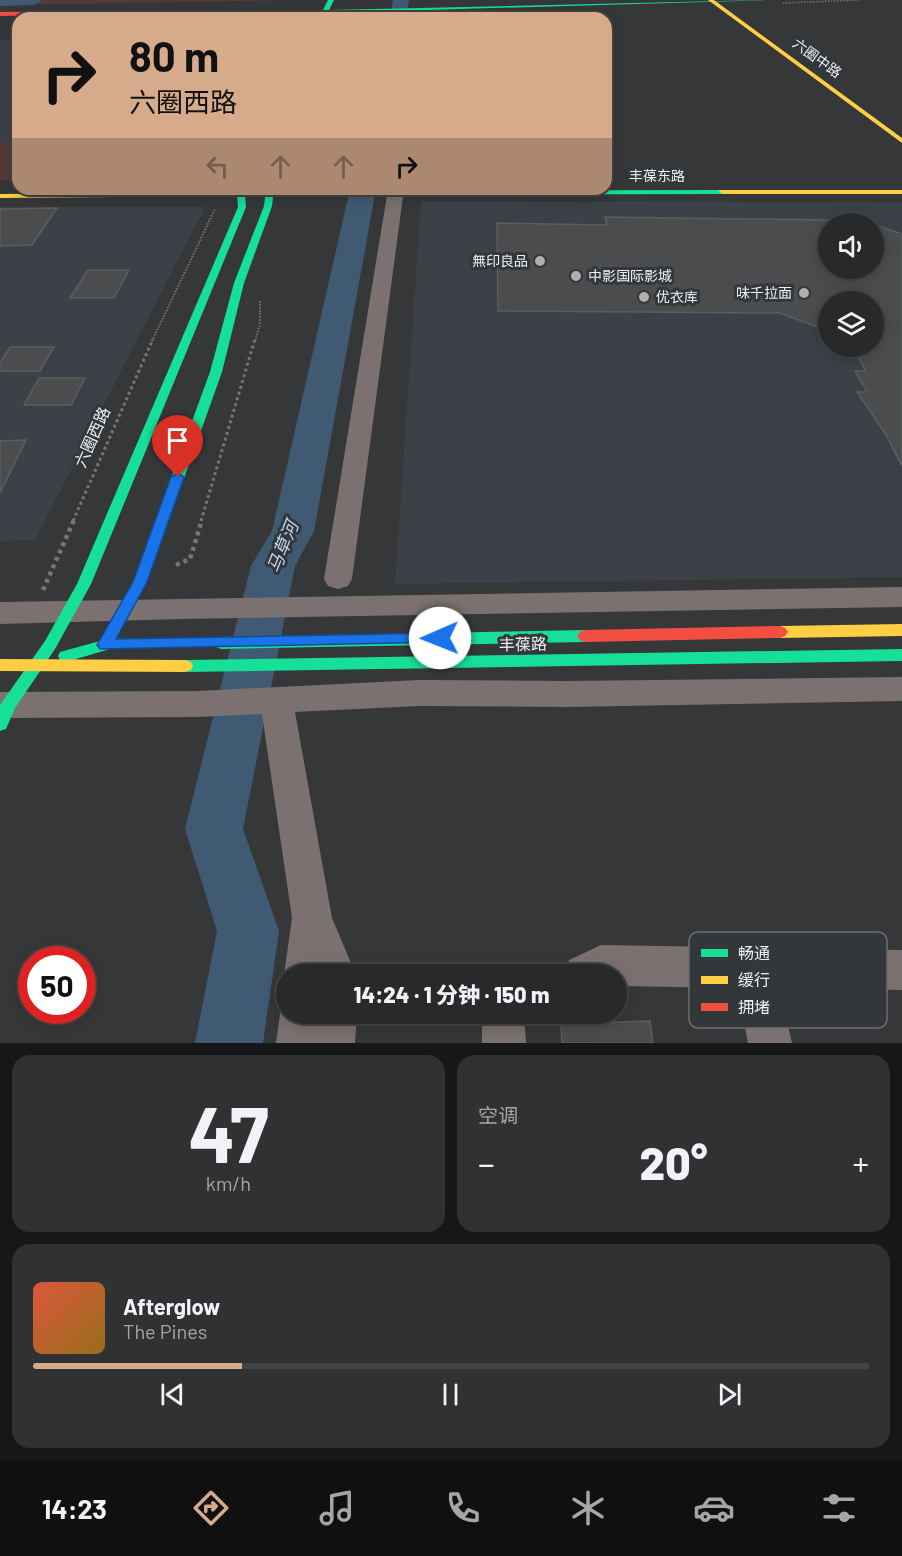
<!DOCTYPE html>
<html lang="zh">
<meta charset="utf-8">
<style>
:root{--surface:#28292b;--page:#303133;--text:#f1f3f6;--muted:#a5a6a9;--line:#444547;--accent:#d6ab8b}
body{margin:0;font-family:Barlow,"Noto Sans SC",sans-serif;background:var(--page);color:var(--text);height:100vh;display:flex;flex-direction:column;font-size:22px;white-space:nowrap}
*{box-sizing:border-box;margin:0}
p{font-size:20px;color:var(--muted)}
.icon{flex:none;width:33px;height:33px;fill:none;stroke:currentColor;stroke-width:2;stroke-linecap:round;stroke-linejoin:round}
.map{position:relative;height:1043px;overflow:hidden}
.drawer{display:flex;flex-direction:column;gap:12px;padding:12px;background:#161718;flex:1}
.drawer>*{flex:none}
.guide{position:absolute;left:12px;top:12px;width:600px;height:183px;border-radius:18px;box-shadow:0 3px 15px #0003,0 0 0 2px var(--line);background:#d6ab8b;color:#111;overflow:hidden}
.buttons{position:absolute;left:818px;top:213px;display:grid;gap:12px}
.buttons a{display:grid;place-items:center;width:66px;height:66px;border-radius:50%;background:var(--surface);box-shadow:0 3px 15px #0003,0 0 0 2px var(--line);font-size:30px}
.speed{position:absolute;left:18px;top:946px;display:flex;gap:12px;font-size:30px;font-weight:700;text-align:center}
.speed>*{display:grid;place-content:center;width:78px;height:78px;border-radius:50%;background:var(--surface);box-shadow:0 3px 15px #0003,0 0 0 2px var(--line);line-height:1}
.speed .limit{border:9px solid #d22;background:#fff;color:#111}
.pin{position:absolute;display:grid;place-items:center;width:51px;height:51px;color:#fff;margin:-62px -26px;border-radius:50% 50% 50% 0;rotate:-45deg;box-shadow:0 0 6px #0007}
.pin .icon{rotate:45deg}
.me{position:absolute;width:66px;margin:-33px;rotate:269deg;stroke-linejoin:round;filter:drop-shadow(0 0 4px #0008)}
.turn{display:flex;align-items:center;gap:21px;height:126px;padding:0 18px;font-size:27px}
.turn .icon{width:78px;height:78px;stroke-width:2.5}
.turn b{display:block;font-size:42px;line-height:51px}
.lanes{display:flex;align-items:center;height:57px;padding:0 18px;background:#0003;justify-content:center;gap:30px;direction:ltr}
.lanes .off{opacity:.35}
.big{font-size:45px;font-weight:800;line-height:1.1}
.drawer .card{flex:1;display:flex;flex-direction:column;justify-content:center;gap:9px;min-width:0;padding:0 21px;border-radius:18px;background:var(--page)}
.drawer .dial{align-items:center;gap:0}
.dial b{font-size:78px;line-height:1}
.song{display:flex;align-items:center;gap:18px}
.cover{width:72px;height:72px;border-radius:9px;background:linear-gradient(135deg,hsl(10 70% 55%),hsl(40 70% 35%))}
.played{height:6px;border-radius:3px;background:linear-gradient(90deg,var(--accent) 25%,var(--line) 25%)}
.keys{display:flex;justify-content:space-around;direction:ltr}
.heat{display:flex;justify-content:space-between;align-items:center;font-size:33px;direction:ltr}
.drawer .tiles{flex:1;display:grid;gap:12px;grid-template-columns:1fr 1fr}
.card:last-child{grid-column:span 2}
.trip{position:absolute;left:276px;top:964px;width:351px;height:60px;border-radius:30px;background:var(--surface);box-shadow:0 3px 15px #0003,0 0 0 2px var(--line);font-weight:800;line-height:60px;text-align:center}
.tabs{display:flex;height:96px;justify-content:space-around;align-items:center;background:#101011;color:var(--muted)}
.tabs .icon{width:42px;height:42px}
.tabs .active{color:var(--accent)}
.tabs b{font-size:27px;color:var(--text)}
.map>svg:first-child{display:block}
</style>
<div class="map">
<svg width="902" height="1043" viewBox="0 0 902 1043">
<rect width="100%" height="100%" fill="#353739"/>
<g fill="#3b4147" fill-rule="evenodd">
<polygon points="18,39 18,175 0,175 0,40"/>
<path d="M421,201L902,202V577L395,584ZM828,224H873V268H828ZM828,302H873V346H828Z"/>
<polygon points="0,207 205,207 35,540 0,541"/>
</g>
<g fill="#553a3c">
<polygon points="0,0 299,0 0,5"/>
<rect x="0" y="142" width="18" height="38"/>
</g>
<g fill="none" stroke-linecap="round" stroke-linejoin="round">
<g fill="#415a74" fill-rule="evenodd">
<polygon points="0,0 42,0 34,5 0,6"/>
<polygon points="393,0 409,0 406,18 390,18"/>
<polygon points="350,189 376,189 314,531 295,566 243,829 279,931 263,1043 195,1043 217,931 185,829 251,566 272,531"/>
</g>
</g>
<g fill="#4a4c4e" stroke="#5b5d5e" stroke-width="1.5">
<polygon points="57,208 32,245 0,246 0,209"/>
<polygon points="605,217 828,220 828,268 873,268 873,224 902,234 902,466 885,433 857,392 867,392 855,371 866,371 852,346 873,346 873,302 828,302 828,331 780,313 498,311 497,223 607,225"/>
<polygon points="88,270 129,270 114,298 70,298"/>
<polygon points="10,347 54,347 40,371 0,371 0,363"/>
<polygon points="39,378 85,378 71,405 24,405"/>
<polygon points="26,440 0,493 0,441"/>
<polygon points="650,1021 653,1043 562,1043 561,1024"/>
</g>
<g fill="none" stroke-linecap="round" stroke-linejoin="round">
<polyline stroke="#787374" stroke-width="1.5" stroke-dasharray="1.5 1.5" stroke-linecap="butt" points="783,3 859,0"/>
<g stroke="#787374" stroke-width="2" stroke-dasharray="1.5 1.5" stroke-linecap="butt">
<polyline points="152,341 215,209"/>
<polyline points="255,341 260,324 260,301"/>
</g>
<g stroke="#787374" stroke-width="3" stroke-dasharray="3 3" stroke-linecap="butt">
<polyline points="73,521 153,339"/>
<polyline points="201,521 255,339"/>
</g>
<g stroke="#787374" stroke-width="4.5" stroke-dasharray="4 4" stroke-linecap="butt">
<polyline points="176,565 190,559 202,520"/>
<polyline points="43,590 74,520"/>
</g>
<g fill="#7b7171" fill-rule="evenodd">
<polygon points="388,189 404,189 352,579 348,586 338,589 328,586 324,579"/>
<polygon points="902,587 902,607 181,619 0,624 0,602"/>
<polygon points="902,677 902,701 567,707 419,706 295,712 332,918 356,975 286,975 286,980 284,975 292,918 262,714 197,717 0,718 0,692 197,691 419,680 567,681"/>
<polygon points="601,945 902,950 902,990 779,988 792,1043 748,1043 737,988 616,986 616,975 563,975 569,960"/>
<polygon points="286,999 286,1014 357,1014 355,1043 276,1043 280,1014"/>
<polygon points="482,1014 524,1014 526,1043 482,1043"/>
</g>
<g fill="#16e098" fill-rule="evenodd">
<polygon points="328,0 334,0 329,10 769,0 327,13 325,18 319,18 322,13 74,18 323,10"/>
<polygon points="241,189 249,189 245,195 246,207 91,584 55,649 15,708 6,729 0,731 0,705 45,641 77,584 238,207 237,195"/>
<polygon points="266,189 274,189 272,206 244,283 222,372 147,582 110,649 66,662 60,660 58,656 60,652 100,641 133,582 210,372 234,283 264,206"/>
<polygon points="723,190 727,192 726,194 353,195 349,193 353,191"/>
<polygon points="585,630 590,632 593,636 590,640 585,642 221,649 216,647 213,643 216,639 221,637"/>
<polygon points="902,649 902,661 185,672 179,670 177,666 179,662 185,660"/>
</g>
<g fill="#ffcf43" fill-rule="evenodd">
<polygon points="708,0 714,0 902,138 902,143"/>
<polygon points="720,190 902,190 902,194 723,194 719,192"/>
<polygon points="356,191 356,195 353,195 0,198 0,194"/>
<polygon points="902,624 902,636 780,638 775,636 772,632 775,628 780,626"/>
<polygon points="0,659 185,660 191,662 193,666 191,670 185,672 0,671"/>
</g>
<g fill="#f24e42" fill-rule="evenodd">
<polygon points="101,11 99,14 0,16 0,12"/>
<polygon points="780,626 785,628 788,632 785,636 780,638 585,642 580,640 577,636 580,632 585,630"/>
</g>
</g>
<polygon fill="#1a73e8" stroke="#114b97" stroke-width="1.5" points="178,473 184,477 147,582 116,639 440,633 445,634 447,638 445,642 100,649 97,645 133,582 171,477"/>
<g fill="#adafb1" stroke="#34373a" stroke-width="2">
<circle cx="540" cy="261" r="6"/>
<circle cx="576" cy="276" r="6"/>
<circle cx="804" cy="293" r="6"/>
<circle cx="644" cy="297" r="6"/>
</g>
<g text-anchor="middle" stroke-width="6" stroke-linejoin="round" paint-order="stroke">
<g font-size="14" fill="#edeff1" stroke="#34373a">
<text transform="translate(817 58) rotate(36)" y="5">六圈中路</text>
<text x="657" y="181">丰葆东路</text>
</g>
<g font-size="14" fill="#edeff1" stroke="#34373a" text-anchor="end">
<text x="528" y="266">無印良品</text>
<text x="588" y="281" text-anchor="start">中影国际影城</text>
<text x="792" y="298">味千拉面</text>
<text x="656" y="302" text-anchor="start">优衣库</text>
</g>
<g font-size="16" fill="#edeff1" stroke="#34373a">
<text transform="translate(92 437) rotate(-66)" y="6">六圈西路</text>
<text transform="translate(523 644) rotate(-1)" y="6">丰葆路</text>
</g>
<g font-size="18" font-style="italic" fill="#bcd9f7" stroke="#34373a">
<text transform="translate(283 547) rotate(-68)" y="6">马草河</text>
</g>
</g>
<rect x="689" y="932" width="198" height="96" rx="9" fill="#34373a" stroke="#6c6e71" stroke-width="1.5"/>
<rect x="701" y="949" width="27" height="8" fill="#16e098"/>
<rect x="701" y="976" width="27" height="8" fill="#ffcf43"/>
<rect x="701" y="1003" width="27" height="8" fill="#f24e42"/>
<g font-size="16" fill="#edeff1">
<text x="738" y="959">畅通</text>
<text x="738" y="986">缓行</text>
<text x="738" y="1013">拥堵</text>
</g>
</svg>
<div class="buttons">
<a><svg class="icon" aria-label="sound" viewBox="0 0 24 24"><path d="M4 9h4l5-4v14l-5-4H4zM17 9q2 3 0 6"/></svg></a>
<a><svg class="icon" aria-label="layers" viewBox="0 0 24 24"><path d="M12 4l9 5-9 5-9-5zM3 14l9 5 9-5"/></svg></a>
</div>
<div class="speed"><div class="limit">50</div></div>
<div class="pin" style="left:178px;top:477px;background:#d93025"><svg class="icon" aria-label="arrive" viewBox="0 0 24 24"><path d="M6 21V4h12l-3 4 3 4H6"/></svg></div>
<svg class="me" style="left:440px;top:638px" viewBox="-20 -20 40 40"><circle r="19" fill="#fff"/><path d="M0-13L10 11 0 6-10 11z" fill="#1a73e8"/></svg>
<div class="trip">14:24 · 1 分钟 · 150 m</div>
<div class="guide">
<div class="turn"><svg class="icon" aria-label="right" viewBox="0 0 24 24"><path d="M7 20v-9h11M14 6l5 5-5 5"/></svg><div><b>80 m</b>六圈西路</div></div>
<div class="lanes"><svg class="icon off" aria-label="left" viewBox="0 0 24 24"><path d="M17 20v-9H6M10 6l-5 5 5 5"/></svg><svg class="icon off" aria-label="ahead" viewBox="0 0 24 24"><path d="M12 20V5M6 11l6-6 6 6"/></svg><svg class="icon off" aria-label="ahead" viewBox="0 0 24 24"><path d="M12 20V5M6 11l6-6 6 6"/></svg><svg class="icon" aria-label="right" viewBox="0 0 24 24"><path d="M7 20v-9h11M14 6l5 5-5 5"/></svg></div>
</div>
</div>
<section class="drawer">
<div class="tiles">
<div class="card dial"><b>47</b><p>km/h</p></div>
<div class="card"><p>空调</p>
<div class="heat"><a>−</a><b class="big">20°</b><a>+</a></div>
</div>
<div class="card">
<div class="song"><i class="cover"></i><div><b>Afterglow</b><p>The Pines</p></div></div>
<div class="played"></div>
<div class="keys"><svg class="icon" aria-label="previous" viewBox="0 0 24 24"><path d="M18 5L8 12l10 7zM5 5v14"/></svg><svg class="icon" aria-label="pause" viewBox="0 0 24 24"><path d="M8 5v14M16 5v14"/></svg><svg class="icon" aria-label="next" viewBox="0 0 24 24"><path d="M6 5l10 7-10 7zM19 5v14"/></svg></div>
</div>
</div>
</section>
<nav class="tabs">
<b>14:23</b>
<svg class="icon active" aria-label="directions" viewBox="0 0 24 24"><path d="M12 3l9 9-9 9-9-9zM9 14v-3h6M13 9l2 2-2 2"/></svg>
<svg class="icon" aria-label="music" viewBox="0 0 24 24"><path d="M9 18V5l10-2v13"/><circle cx="6" cy="18" r="3"/><circle cx="16" cy="16" r="3"/></svg>
<svg class="icon" aria-label="phone" viewBox="0 0 24 24"><path d="M5 4h4l2 5-3 2q2 4 5 5l2-3 5 2v4C11 20 4 13 5 4z"/></svg>
<svg class="icon" aria-label="climate" viewBox="0 0 24 24"><path d="M12 3v18M4 7l16 10M4 17L20 7"/></svg>
<svg class="icon" aria-label="car" viewBox="0 0 24 24"><path d="M5 17H2v-5l4-1 3-4h7l3 4 3 1v5h-3M9 17h6M6 11h13"/><circle cx="7" cy="17" r="2"/><circle cx="17" cy="17" r="2"/></svg>
<svg class="icon" aria-label="filters" viewBox="0 0 24 24"><path d="M4 7h16M4 17h16"/><circle cx="9" cy="7" r="2"/><circle cx="15" cy="17" r="2"/></svg>
</nav>
